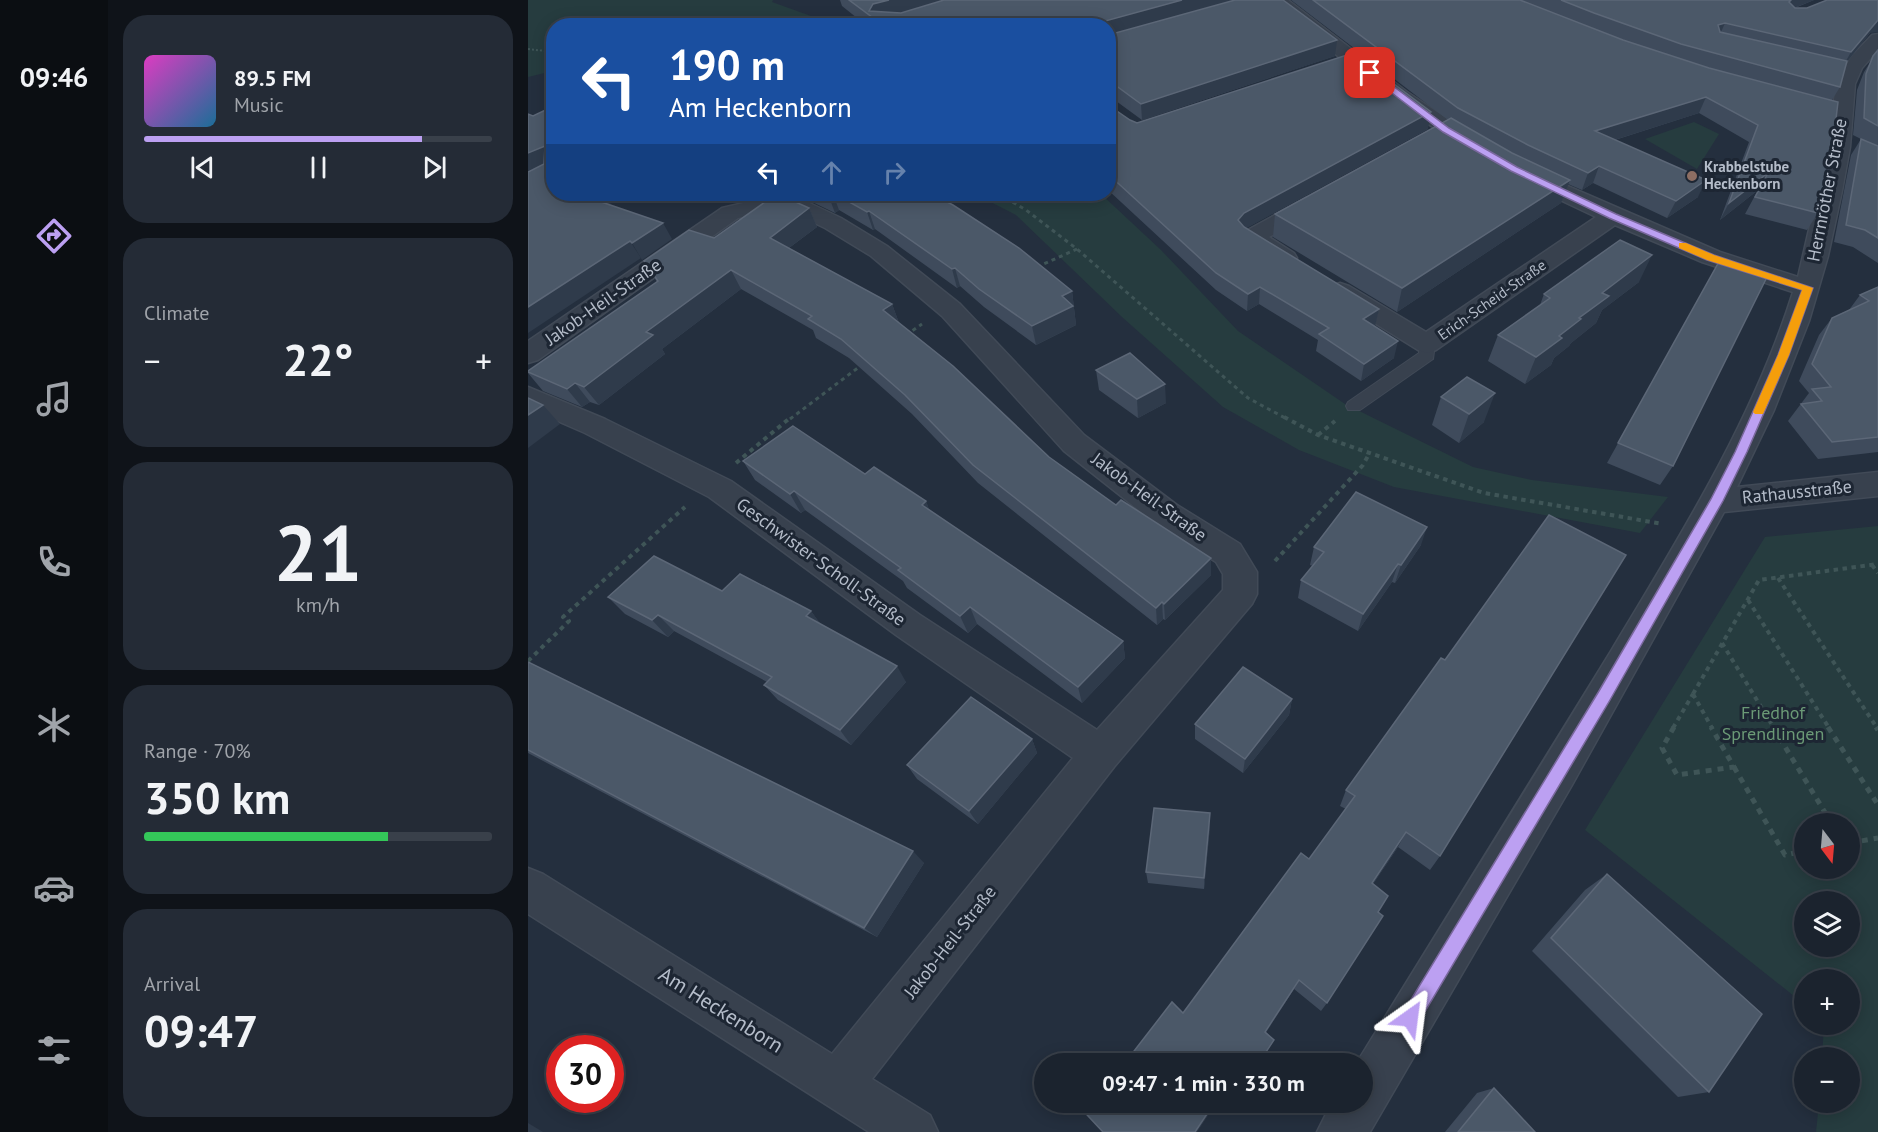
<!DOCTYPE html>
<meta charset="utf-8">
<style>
:root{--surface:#1b232e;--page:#242b36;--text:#f1f3f6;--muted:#a0a4aa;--line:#39404a;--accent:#bca0f2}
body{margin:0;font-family:"PT Sans",sans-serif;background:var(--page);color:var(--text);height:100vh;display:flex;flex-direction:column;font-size:22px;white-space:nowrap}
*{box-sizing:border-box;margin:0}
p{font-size:20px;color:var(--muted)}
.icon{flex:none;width:33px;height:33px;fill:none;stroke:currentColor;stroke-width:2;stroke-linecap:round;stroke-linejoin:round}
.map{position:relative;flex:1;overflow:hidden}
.sheet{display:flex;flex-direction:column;gap:15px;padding:15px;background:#0f1319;width:420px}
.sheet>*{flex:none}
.banner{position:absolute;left:18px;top:18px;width:570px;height:183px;border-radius:24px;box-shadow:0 3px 15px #0003,0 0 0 2px var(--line);background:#1a4fa0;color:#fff;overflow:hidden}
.needle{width:39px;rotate:164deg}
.tools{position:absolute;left:1266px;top:813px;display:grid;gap:12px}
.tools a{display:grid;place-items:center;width:66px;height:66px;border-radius:50%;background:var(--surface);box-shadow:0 3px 15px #0003,0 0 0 2px var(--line);font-size:30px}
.speed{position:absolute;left:18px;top:1035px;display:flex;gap:12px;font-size:30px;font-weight:700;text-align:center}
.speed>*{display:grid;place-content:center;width:78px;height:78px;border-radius:50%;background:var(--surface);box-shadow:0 3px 15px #0003,0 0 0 2px var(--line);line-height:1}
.speed .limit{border:9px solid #d22;background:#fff;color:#111}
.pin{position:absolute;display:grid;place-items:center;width:51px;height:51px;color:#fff;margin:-26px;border-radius:12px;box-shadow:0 3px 9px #0006}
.me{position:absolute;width:66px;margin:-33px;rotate:31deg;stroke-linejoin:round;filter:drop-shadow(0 0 4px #0008)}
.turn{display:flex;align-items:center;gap:21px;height:126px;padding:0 24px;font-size:27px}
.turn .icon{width:78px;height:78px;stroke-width:2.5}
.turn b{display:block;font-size:42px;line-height:51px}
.lanes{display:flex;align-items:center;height:57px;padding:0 24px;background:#0003;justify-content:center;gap:30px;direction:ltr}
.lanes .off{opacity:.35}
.big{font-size:45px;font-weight:600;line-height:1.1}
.sheet .tile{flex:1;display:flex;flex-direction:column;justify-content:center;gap:9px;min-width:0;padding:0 21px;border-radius:24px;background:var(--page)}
.sheet .dial{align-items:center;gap:0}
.dial b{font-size:78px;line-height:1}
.song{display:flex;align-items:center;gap:18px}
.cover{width:72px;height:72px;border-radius:9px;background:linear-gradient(135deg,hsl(310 70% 55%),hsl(200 70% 35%))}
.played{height:6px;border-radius:3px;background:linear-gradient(90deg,var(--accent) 80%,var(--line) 80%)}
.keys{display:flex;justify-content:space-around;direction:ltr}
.heat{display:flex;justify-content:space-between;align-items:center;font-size:33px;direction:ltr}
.charge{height:9px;border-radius:4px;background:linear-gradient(90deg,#34c759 70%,var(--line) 0)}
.trip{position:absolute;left:506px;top:1053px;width:339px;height:60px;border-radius:30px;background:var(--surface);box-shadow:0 3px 15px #0003,0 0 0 2px var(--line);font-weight:600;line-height:60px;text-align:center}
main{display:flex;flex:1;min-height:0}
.tab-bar{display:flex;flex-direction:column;width:108px;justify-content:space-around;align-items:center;background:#0b0e12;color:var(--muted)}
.tab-bar .icon{width:42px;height:42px}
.tab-bar .active{color:var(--accent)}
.tab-bar b{font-size:27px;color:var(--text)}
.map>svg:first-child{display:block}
</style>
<main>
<nav class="tab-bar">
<b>09:46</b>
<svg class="icon active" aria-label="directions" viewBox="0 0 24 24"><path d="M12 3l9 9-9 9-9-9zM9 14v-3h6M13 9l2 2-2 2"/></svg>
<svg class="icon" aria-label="music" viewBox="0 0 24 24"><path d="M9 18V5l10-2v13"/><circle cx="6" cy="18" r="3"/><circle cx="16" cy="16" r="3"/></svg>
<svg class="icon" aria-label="phone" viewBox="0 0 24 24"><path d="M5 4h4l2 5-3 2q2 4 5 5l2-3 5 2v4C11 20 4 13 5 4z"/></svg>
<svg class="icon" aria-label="climate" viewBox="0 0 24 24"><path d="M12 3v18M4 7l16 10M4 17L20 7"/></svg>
<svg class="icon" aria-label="car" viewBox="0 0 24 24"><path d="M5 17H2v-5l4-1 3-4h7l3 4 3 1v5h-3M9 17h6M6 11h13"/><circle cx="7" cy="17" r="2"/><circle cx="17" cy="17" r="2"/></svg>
<svg class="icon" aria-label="filters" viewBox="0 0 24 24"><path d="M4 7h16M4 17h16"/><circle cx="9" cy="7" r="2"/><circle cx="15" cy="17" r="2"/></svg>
</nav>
<section class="sheet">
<div class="tile">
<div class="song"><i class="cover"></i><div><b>89.5 FM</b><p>Music</p></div></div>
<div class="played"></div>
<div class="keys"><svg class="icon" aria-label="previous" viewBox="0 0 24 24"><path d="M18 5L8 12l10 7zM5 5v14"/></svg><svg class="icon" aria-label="pause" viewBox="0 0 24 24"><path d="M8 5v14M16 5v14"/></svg><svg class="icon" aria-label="next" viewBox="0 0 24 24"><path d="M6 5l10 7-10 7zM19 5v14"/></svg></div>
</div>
<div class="tile"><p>Climate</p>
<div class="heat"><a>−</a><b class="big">22°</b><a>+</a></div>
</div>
<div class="tile dial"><b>21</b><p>km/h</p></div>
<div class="tile"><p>Range · 70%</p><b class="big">350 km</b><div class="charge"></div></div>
<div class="tile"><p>Arrival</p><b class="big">09:47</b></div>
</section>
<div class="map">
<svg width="1350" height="1132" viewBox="0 0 1350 1132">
<rect width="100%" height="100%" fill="#242f3e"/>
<g fill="#263c3f" fill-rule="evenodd">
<polygon points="0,0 245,0 244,2 308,25 26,26 25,71 0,77"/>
<polygon points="1166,122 1191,134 1169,169 1117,139"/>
<polygon points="447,194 573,194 633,250 710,331 817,404 945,467 1004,480 1140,497 1112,533 866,487 771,450 695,407 594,317 488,215"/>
<path d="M1350,526V1132H1288L1291,1103L1322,1102V1058L1294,1057L1296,1025L1322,1024V980H1276V1004L1057,830L1237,537ZM1276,824H1322V868H1276ZM1276,902H1322V946H1276Z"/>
</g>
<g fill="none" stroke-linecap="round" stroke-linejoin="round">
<defs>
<polygon id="lane" points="899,339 907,344 905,359 832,410 820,410 818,406 820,402 891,353 891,344"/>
<g id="street">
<polygon points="741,0 760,0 879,92 957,144 961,148 957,152 950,154 943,152 865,101"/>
<path d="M1350,34V50L1334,68L1327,84L1322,147L1314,191L1300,256L1281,321L1246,410L1209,487L1350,472V496L1196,512L1044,785L842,1132H789L804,1102H834V1064H828C913,926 999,789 1083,651C1152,536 1225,420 1265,292L1174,262L1087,225L908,350L899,353L890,350L803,296L799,291L803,286L812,283L821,286L898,332L1068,217L990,180L987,175L990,170L998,168L1192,252L1270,277L1300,147L1308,84L1323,57L1344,35Z"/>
<path d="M786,196L794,198L797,203L794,208L741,237L766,253L769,258L766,263C747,268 731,252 716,242L712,237L716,232L778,198Z"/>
<polygon points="241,197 273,199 313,218 359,246 432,304 556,435 649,505 712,544 729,572 729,594 724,604 586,767 344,1079 402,1115 410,1132 341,1132 0,914 0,868 15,874 304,1054 545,758 368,635 181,497 57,433 0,408 0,387 77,419 203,481 392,615 569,730 695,590 695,574 688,562 627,523 536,451 414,316 343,256 297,228 261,211 241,211 210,218 10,360 0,363 0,341 194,208"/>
</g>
</defs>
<use href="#lane" stroke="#414a57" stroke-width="2"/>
<use href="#street" stroke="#414a57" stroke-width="3"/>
<polyline stroke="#3f5557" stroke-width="2" stroke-dasharray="2 2" stroke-linecap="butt" points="0,49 26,52"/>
<g stroke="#3f5557" stroke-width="3" stroke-dasharray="4 4" stroke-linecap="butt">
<polyline points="471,194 498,210 549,249 720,398 759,419"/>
<polyline points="509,267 549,249"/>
<polyline points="378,335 394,324"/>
<polyline points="262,419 335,364"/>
</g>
<g stroke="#3f5557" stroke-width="4" stroke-dasharray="4.5 4.5" stroke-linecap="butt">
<polyline points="756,417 790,435 956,493 1135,524"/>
<polyline points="790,435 807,421"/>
<polyline points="208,463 263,417"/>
<polyline points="747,561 835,465 841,454"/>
<polyline points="1344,565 1350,573"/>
<polyline points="1250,578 1349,728"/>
<polyline points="1220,600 1301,728"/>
<polyline points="1194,643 1246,728"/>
<polyline points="0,661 41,621 35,617 157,507"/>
<polyline points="1165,694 1184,728"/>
<polyline points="1165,694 1231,580 1350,564"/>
<polyline points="1145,728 1165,694"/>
</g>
<g stroke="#3f5557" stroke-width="5" stroke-dasharray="6 6" stroke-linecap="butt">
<polyline points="1146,727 1134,748 1149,775 1206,767 1183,727"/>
<polyline points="1245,727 1304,824"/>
<polyline points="1300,727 1350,805"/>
<polyline points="1348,727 1350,730"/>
<polyline points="1206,767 1257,855 1276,851"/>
<polyline points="1322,843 1350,838"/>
</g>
<use href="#lane" fill="#38414e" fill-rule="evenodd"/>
<use href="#street" fill="#38414e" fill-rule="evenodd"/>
</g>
<g fill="#3f4b5c">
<polygon points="312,0 755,0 807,56 614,120 588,101 580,100 580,26 339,26 314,6"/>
<polygon points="763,0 1286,0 1267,8 1342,33 1318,63 1312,87 1304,100 1290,213 1279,230 1217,214 1230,190 1192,220 1221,142 1171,113 1087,140 1170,197 1139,218 1065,183 1054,190 1040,184 1033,203 869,312 745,237 747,214 920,120"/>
<polygon points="1350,50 1350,263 1325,247 1306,242 1323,155 1333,139 1325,135 1329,90 1336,72"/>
<polygon points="580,105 602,120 609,123 900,129 718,228 851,309 846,327 866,358 833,381 788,351 790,340 731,304 719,311 688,290 580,190"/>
<polygon points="274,194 404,194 544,291 548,325 508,345 456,307 432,286 429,288 347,229 345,230 311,210 307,213 276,198"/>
<polygon points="281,208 289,227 261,248 364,304 371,323 521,457 683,575 637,620 635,619 629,625 450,483 384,414 321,358 288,338 285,330 213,289 134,349 137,354 71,405 62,402 54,407 15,391 0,373 0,371 129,282 116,261"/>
<polygon points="1192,260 1145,466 1132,485 1079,463"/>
<polygon points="1111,282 1074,310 1068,323 1043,343 1041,346 1026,358 1023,365 997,384 960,361 970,335 1012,305 1016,294"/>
<polygon points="1350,287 1350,452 1290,459 1260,421 1281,393 1271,381 1291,335 1304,318 1321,310 1332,295"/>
<polygon points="568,370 638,403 610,418 571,390"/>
<polygon points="913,397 956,422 931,443 904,425"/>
<polygon points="215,461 337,474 398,501 401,510 595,641 597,658 554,703 449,624 440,633 379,588 375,581 277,510 273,513 227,480"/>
<polygon points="893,545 867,583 864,582 830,631 770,598 773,580 785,566 782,565 786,547"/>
<polygon points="194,591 283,611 292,624 378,682 323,745 250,700 236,685 239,682 146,631 140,637 97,614 80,597"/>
<polygon points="0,662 396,863 349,937 0,753"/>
<polygon points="764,699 761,715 715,773 667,739 667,724"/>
<polygon points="504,739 509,753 450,824 389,779 379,765"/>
<polygon points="818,790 912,856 902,870 870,847 845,884 850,912 799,1003 793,1011 766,989 738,1032 746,1040 731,1064 596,1064 655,1013 781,859 818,809 812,806"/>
<polygon points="682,826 676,889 620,883 618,872"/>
<polygon points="1079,874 1181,1092 1150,1097 1004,951 1057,890"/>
<polygon points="966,1088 1007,1132 917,1132 949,1093"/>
</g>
<g fill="#2f3b4b">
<polygon points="361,0 418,0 349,20 341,11 345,4"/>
<polygon points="654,0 709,0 580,36 580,26 577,26 577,21"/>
<polygon points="1263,0 1286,0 1258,11"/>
<polygon points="1350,20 1350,32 1342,33 1314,68 1323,52"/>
<polygon points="1197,23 1190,39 1190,25"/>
<polygon points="809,40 807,56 614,120 613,104"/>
<polygon points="1178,97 1171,113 1061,148 1067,131"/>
<polygon points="903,112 900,129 715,230 710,220 716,213"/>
<polygon points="17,146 26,159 0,174 0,153"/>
<polygon points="1071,166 1065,183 1054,190 1060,173"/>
<polygon points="1240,173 1230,190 1192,220 1201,203"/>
<polygon points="1042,180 1033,203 869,312 874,288"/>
<polygon points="1178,180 1170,197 1139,218 1148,201"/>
<polygon points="60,194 98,194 67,213 56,196"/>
<polygon points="300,194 305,194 311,210 307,213"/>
<polygon points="281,208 289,227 250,256 242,238"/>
<polygon points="341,211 347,229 345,230 339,212"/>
<polygon points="135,223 144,239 114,260 104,243"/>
<polygon points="102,241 113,258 0,333 0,307"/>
<polygon points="1124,255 1111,282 1074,310 1068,323 1043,343 1041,346 1026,358 1023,365 997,384 1008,357 1031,336 1074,293"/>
<polygon points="427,268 432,286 429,288 424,269"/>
<polygon points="203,270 213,289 134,349 137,354 71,405 56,387 118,332"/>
<polygon points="732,287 731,304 719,311 720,294"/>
<polygon points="544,291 548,325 508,345 504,326 534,296"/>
<polygon points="364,304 371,323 355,310"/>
<polygon points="851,309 847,326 832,337 835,319"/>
<polygon points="870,341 866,358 833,381 836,364"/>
<polygon points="47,383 62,402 54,407 39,389"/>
<polygon points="637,384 638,403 610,418 609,399"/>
<polygon points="967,393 956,422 931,443 941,414"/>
<polygon points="15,405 32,424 0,448 0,415"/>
<polygon points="266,491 277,510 273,513 262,494"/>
<polygon points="398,501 405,520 394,505"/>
<polygon points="899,527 893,545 867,583 873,565"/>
<polygon points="683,558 683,575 637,620 636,604"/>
<polygon points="870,564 864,582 830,631 835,614"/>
<polygon points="634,602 635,619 629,625 628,608"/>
<polygon points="442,607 449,624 440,633 432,616"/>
<polygon points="283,611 295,627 278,616"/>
<polygon points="130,615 146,631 140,637 124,620"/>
<polygon points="595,641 597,658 554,703 550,687"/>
<polygon points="369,666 378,682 323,745 312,730"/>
<polygon points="764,699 761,715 715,773 717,759"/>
<polygon points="504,739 509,753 450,824 441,811"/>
<polygon points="682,813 682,826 676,889 676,878"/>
<polygon points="878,832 870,847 837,896 844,883"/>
<polygon points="385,851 396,863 349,937 336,928"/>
<polygon points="771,980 766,989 734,1039 737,1032"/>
<polygon points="687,1102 689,1102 669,1132 667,1132"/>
<polygon points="0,1123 15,1132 0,1132"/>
</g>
<g fill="#4b5868" stroke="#5c6777" stroke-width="1.5">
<polygon points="321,0 361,0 345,4 341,11 373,13 416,0 654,0 577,21 577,26 356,26"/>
<polygon points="707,0 755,0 809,40 613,104 587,85 580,84 580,35"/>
<polygon points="785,0 992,0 1095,40 1181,68 1310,102 1304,152 1290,213 1227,197 1240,173 1201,203 1230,125 1178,97 1067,131 1178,180 1148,201 1071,166 1060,173 1000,145 930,108"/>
<polygon points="1033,0 1263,0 1261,2 1267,8 1279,8 1299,0 1350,0 1350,20 1323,52 1197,23 1190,25 1192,32 1319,61 1312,87 1153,44 1066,13"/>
<polygon points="1350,50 1350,126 1336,118 1338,74 1345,56"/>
<polygon points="825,53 903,112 716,213 710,220 716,227 851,309 835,319 870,341 836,364 791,334 801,328 732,287 720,294 688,273 580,174 580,105 602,120 609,123"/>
<polygon points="26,106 26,194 60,194 56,196 135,223 104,243 102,241 0,307 0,172 16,164 17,146 0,153 0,114 5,116"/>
<polygon points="923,118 984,153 1042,180 874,288 747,214"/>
<polygon points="1333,139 1350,146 1350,238 1337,230 1318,225"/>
<polygon points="307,194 404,194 425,205 491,248 544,291 534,296 545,306 504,326 451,289 427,268 424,269 341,211 339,212"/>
<polygon points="247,195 252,195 281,208 242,238 364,304 355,310 425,366 521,457 588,505 593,500 683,558 636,604 634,602 628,608 445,465 377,395 313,339 280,319 284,316 203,270 118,332 125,335 56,387 47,383 39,389 0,372 0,371 130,281 116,261 161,230 186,238"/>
<polygon points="1092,240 1124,255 1074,293 1081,296 1051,318 1053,319 1031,336 1034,338 1008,357 970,335 1022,298 1016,294"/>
<polygon points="1192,260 1240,275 1145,466 1090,443"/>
<polygon points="1350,287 1350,437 1304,442 1273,404 1294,401 1284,389 1303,387 1284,364 1304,318 1341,301 1332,295"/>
<polygon points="602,353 637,384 609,399 568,370"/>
<polygon points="939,377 967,393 941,414 913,397"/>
<polygon points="0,398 15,405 0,415"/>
<polygon points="265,426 337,474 346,467 398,501 394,505 595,641 550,687 442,607 432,616 370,570 373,568 266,491 262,494 215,461"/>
<polygon points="828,492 899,527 873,565 870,564 835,614 773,580 796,552 786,547"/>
<polygon points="1021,515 1098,555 912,856 878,832 844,883 860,896 850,912 855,916 799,1003 771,980 737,1032 746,1040 730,1064 596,1064 644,1002 655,1013 773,853 781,859 827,796 818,790 913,658 917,660"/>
<polygon points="126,556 194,591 212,574 283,611 278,616 369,666 312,730 236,685 244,677 130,615 124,620 80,597"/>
<polygon points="0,662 385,851 336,928 0,750"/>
<polygon points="715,667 764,699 717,759 667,724"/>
<polygon points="443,697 504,739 441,811 379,765"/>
<polygon points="626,808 682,813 676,878 618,872"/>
<polygon points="1079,874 1234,1014 1181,1092 1023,938"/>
<polygon points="966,1088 1007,1132 930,1132"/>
<polygon points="547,1102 687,1102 667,1132 575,1132"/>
</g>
<polygon fill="#bca0f2" stroke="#7a689d" stroke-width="1.5" points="839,71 845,71 921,128 989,167 1088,214 1186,255 1285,288 1261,355 1219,452 1195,501 1082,700 889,1025 882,1028 876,1025 873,1018 876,1011 1071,691 1183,499 1207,452 1250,355 1274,290 1179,260 1081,218 983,171 915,132 839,74"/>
<polygon fill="#f59e0b" points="1151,243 1158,243 1186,255 1285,288 1261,355 1235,414 1227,414 1225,412 1250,355 1274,290 1179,260 1151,248"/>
<circle fill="#8d6e63" stroke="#1d2633" stroke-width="2" cx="1164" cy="176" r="6"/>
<g text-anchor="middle" stroke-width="6" stroke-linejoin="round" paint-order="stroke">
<g font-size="15" font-weight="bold" fill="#b4bcc9" stroke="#1d2633" text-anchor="start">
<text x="1176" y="172">Krabbelstube<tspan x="1176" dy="17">Heckenborn</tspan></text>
</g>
<g font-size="15" fill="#b4bcc9" stroke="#1d2633">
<text transform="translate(964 300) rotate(-35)" y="5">Erich-Scheid-Straße</text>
</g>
<g font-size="18" fill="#b4bcc9" stroke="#1d2633">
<text transform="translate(1299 190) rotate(-79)" y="6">Herrnröther Straße</text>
<text transform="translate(75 302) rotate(-35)" y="6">Jakob-Heil-Straße</text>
<text transform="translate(1269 492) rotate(-6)" y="6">Rathausstraße</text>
<text transform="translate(621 497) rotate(36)" y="6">Jakob-Heil-Straße</text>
<text transform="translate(293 562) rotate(36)" y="6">Geschwister-Scholl-Straße</text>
<text transform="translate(422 942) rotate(-52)" y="6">Jakob-Heil-Straße</text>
</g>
<g font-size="18" fill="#6b9a76" stroke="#1d2633">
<text x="1245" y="719">Friedhof<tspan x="1245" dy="21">Sprendlingen</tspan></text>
</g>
<g font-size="21" fill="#b4bcc9" stroke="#1d2633">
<text transform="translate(193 1010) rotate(32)" y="7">Am Heckenborn</text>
</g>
</g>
</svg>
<div class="tools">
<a><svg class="needle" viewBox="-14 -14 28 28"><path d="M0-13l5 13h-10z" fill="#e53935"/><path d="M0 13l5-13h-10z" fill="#a0a4aa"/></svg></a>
<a><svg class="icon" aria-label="layers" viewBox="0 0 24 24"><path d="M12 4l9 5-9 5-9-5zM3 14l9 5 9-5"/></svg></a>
<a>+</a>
<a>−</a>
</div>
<div class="speed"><div class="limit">30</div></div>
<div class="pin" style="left:842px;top:73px;background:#d93025"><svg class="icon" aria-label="arrive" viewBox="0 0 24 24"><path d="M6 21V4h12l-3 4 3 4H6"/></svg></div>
<svg class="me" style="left:882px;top:1018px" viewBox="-20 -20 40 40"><path d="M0-17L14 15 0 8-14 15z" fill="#bca0f2" stroke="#fff" stroke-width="4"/></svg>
<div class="trip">09:47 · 1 min · 330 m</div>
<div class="banner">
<div class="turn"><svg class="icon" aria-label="left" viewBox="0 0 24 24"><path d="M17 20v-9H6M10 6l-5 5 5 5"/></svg><div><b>190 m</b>Am Heckenborn</div></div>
<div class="lanes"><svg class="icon" aria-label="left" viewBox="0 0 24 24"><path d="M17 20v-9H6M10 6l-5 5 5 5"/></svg><svg class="icon off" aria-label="ahead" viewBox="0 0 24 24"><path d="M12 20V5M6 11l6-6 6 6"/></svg><svg class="icon off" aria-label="right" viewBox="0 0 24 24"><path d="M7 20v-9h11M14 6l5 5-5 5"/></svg></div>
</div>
</div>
</main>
